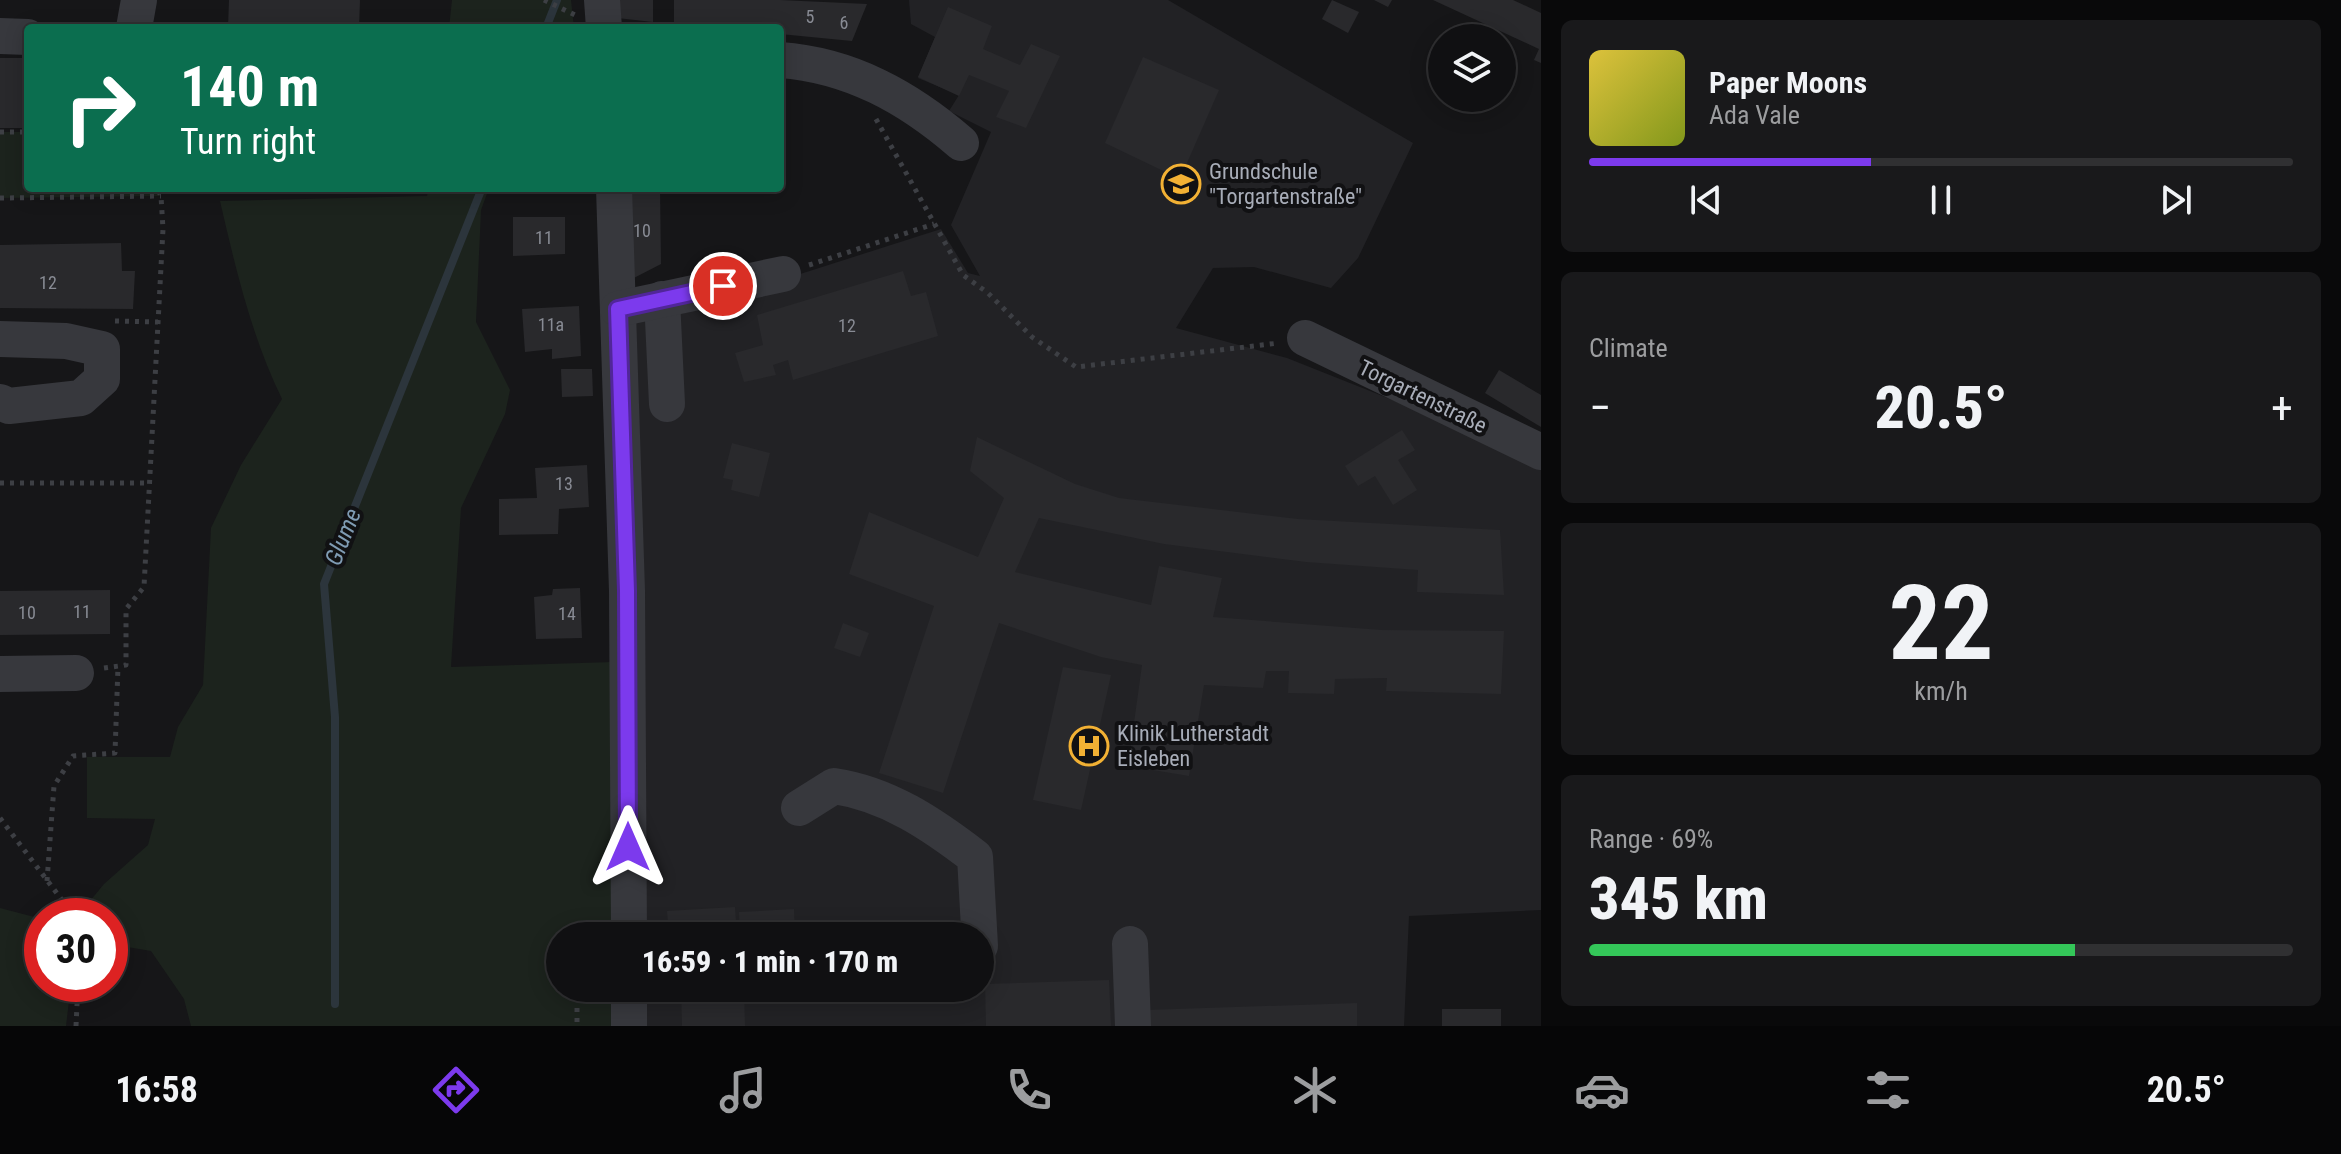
<!DOCTYPE html>
<meta charset="utf-8">
<style>
:root{--surface:#101012;--page:#19191b;--text:#f1f3f6;--muted:#9c9d9f;--line:#303032;--accent:#7c3aed}
body{margin:0;font-family:"Roboto Condensed",sans-serif;background:var(--page);color:var(--text);height:100vh;display:flex;flex-direction:column;font-size:30px;white-space:nowrap}
*{box-sizing:border-box;margin:0}
p{font-size:26px;color:var(--muted)}
.icon{flex:none;width:44px;height:44px;fill:none;stroke:currentColor;stroke-width:2;stroke-linecap:round;stroke-linejoin:round}
.map{position:relative;flex:1;overflow:hidden}
.panel{display:flex;flex-direction:column;gap:20px;padding:20px;background:#09090a;width:800px}
.panel>*{flex:none}
.guide{position:absolute;left:24px;top:24px;width:760px;height:168px;border-radius:8px;box-shadow:0 4px 20px #0003,0 0 0 2px var(--line);background:#0b6e4f;color:#fff;overflow:hidden}
.buttons{position:absolute;left:1428px;top:24px;display:grid;gap:16px}
.buttons a{display:grid;place-items:center;width:88px;height:88px;border-radius:50%;background:var(--surface);box-shadow:0 4px 20px #0003,0 0 0 2px var(--line);font-size:40px}
.speed{position:absolute;left:24px;top:898px;display:flex;gap:16px;font-size:40px;font-weight:700;text-align:center}
.speed>*{display:grid;place-content:center;width:104px;height:104px;border-radius:50%;background:var(--surface);box-shadow:0 4px 20px #0003,0 0 0 2px var(--line);line-height:1}
.speed .limit{border:12px solid #d22;background:#fff;color:#111}
.pin{position:absolute;display:grid;place-items:center;width:68px;height:68px;color:#fff;margin:-34px;border:4px solid #fff;border-radius:50%;box-shadow:0 2px 8px #0007}
.me{position:absolute;width:88px;margin:-44px;rotate:0deg;stroke-linejoin:round;filter:drop-shadow(0 0 6px #0008)}
.turn{display:flex;align-items:center;gap:28px;height:168px;padding:0 24px;font-size:36px}
.turn .icon{width:104px;height:104px;stroke-width:2.5}
.turn b{display:block;font-size:56px;line-height:68px}
.big{font-size:60px;font-weight:800;line-height:1.1}
.panel .card{flex:1;display:flex;flex-direction:column;justify-content:center;gap:12px;min-width:0;padding:0 28px;border-radius:12px;background:var(--page)}
.panel .dial{align-items:center;gap:0}
.dial b{font-size:104px;line-height:1}
.song{display:flex;align-items:center;gap:24px}
.cover{width:96px;height:96px;border-radius:12px;background:linear-gradient(135deg,hsl(50 70% 55%),hsl(70 70% 35%))}
.played{height:8px;border-radius:4px;background:linear-gradient(90deg,var(--accent) 40%,var(--line) 40%)}
.keys{display:flex;justify-content:space-around;direction:ltr}
.heat{display:flex;justify-content:space-between;align-items:center;font-size:44px;direction:ltr}
.charge{height:12px;border-radius:6px;background:linear-gradient(90deg,#34c759 69%,var(--line) 0)}
.trip{position:absolute;left:546px;top:922px;width:448px;height:80px;border-radius:40px;background:var(--surface);box-shadow:0 4px 20px #0003,0 0 0 2px var(--line);font-weight:800;line-height:80px;text-align:center}
.menu{display:flex;height:128px;justify-content:space-around;align-items:center;background:#060607;color:var(--muted)}
.menu .icon{width:56px;height:56px}
.menu .on{color:var(--accent)}
.menu b{font-size:36px;color:var(--text)}
main{display:flex;flex:1;min-height:0}
.map>svg:first-child{display:block}
</style>
<main>
<div class="map">
<svg width="1541" height="1026" viewBox="0 0 1541 1026">
<rect width="100%" height="100%" fill="#161618"/>
<polygon fill="#222225" points="909,0 1168,0 1413,143 1358,258 1331,288 1254,267 1213,268 1176,328 1287,358 1541,459 1541,910 1409,916 1404,1026 640,1026 639,988 980,988 980,936 637,936 623,318 794,276 941,229 968,273 980,276 951,225 991,132 949,111 959,95 918,78 935,37 911,24"/>
<g fill="#1c231d">
<polygon points="452,0 571,0 574,28 449,28"/>
<polygon points="0,132 28,132 28,188 157,188 161,196 0,198"/>
<path d="M429,188H489L481,210L476,322L510,390L505,414L461,508L451,667L613,662L619,936H560V988H619V1026H191L184,999L151,951L110,944V916H85L81,912L104,884L148,845L155,819L87,818V757H170L178,727L203,685L211,528L241,465L282,399C251,335 236,270 220,201L427,196Z"/>
<polygon points="0,908 42,919 42,984 71,984 66,1026 0,1026"/>
</g>
<g fill="none" stroke-linecap="round" stroke-linejoin="round">
<g stroke="#2c353c" stroke-width="8">
<polyline points="546,28 557,0"/>
<polyline points="335,1004 335,717 324,584 482,188"/>
</g>
</g>
<g fill="#29292c">
<polygon points="229,0 360,0 359,28 228,28"/>
<polygon points="617,0 653,0 653,22 617,18"/>
<polygon points="674,0 780,0 867,4 852,41 780,34 780,28 674,25"/>
<polygon points="1332,0 1359,12 1348,33 1322,19"/>
<polygon points="1374,0 1392,0 1388,7"/>
<polygon points="1433,0 1513,0 1541,13 1541,63 1534,60 1539,49"/>
<polygon points="948,7 992,26 983,49 1020,65 1031,44 1060,56 1026,128 996,117 1009,91 969,75 959,96 918,77"/>
<polygon points="1143,57 1219,90 1180,179 1105,143"/>
<rect x="0" y="58" width="28" height="70"/>
<polygon points="624,188 660,188 661,264 630,280"/>
<polygon points="513,217 565,217 565,254 513,256"/>
<polygon points="121,243 122,271 135,271 133,309 0,308 0,245"/>
<polygon points="903,271 911,296 926,292 938,336 793,380 788,360 773,365 776,375 744,382 735,353 763,345 757,315"/>
<polygon points="579,306 581,356 552,359 552,349 525,352 522,309"/>
<polygon points="561,369 592,369 593,396 562,397"/>
<polygon points="1499,370 1541,395 1541,427 1485,393"/>
<polygon points="1402,430 1415,450 1398,460 1417,490 1393,505 1375,476 1358,486 1345,466"/>
<polygon points="977,437 1075,484 1119,498 1298,519 1500,530 1504,595 1417,592 1418,570 1306,562 1164,544 1039,518 1015,572 1151,605 1159,566 1222,578 1213,617 1382,630 1504,631 1501,694 1386,691 1387,678 1335,679 1334,694 1288,693 1289,671 1266,671 1263,688 1204,685 1189,776 1128,766 1142,665 1101,657 999,623 943,793 879,773 934,606 849,574 869,512 978,557 1004,498 970,471"/>
<polygon points="732,443 770,453 759,497 731,490 733,480 723,478"/>
<polygon points="587,465 589,507 559,509 558,534 499,535 499,499 537,498 535,468"/>
<polygon points="580,588 582,638 536,639 534,597 552,595 553,589"/>
<polygon points="110,590 110,634 0,635 0,591"/>
<polygon points="843,623 869,633 860,657 834,648"/>
<polygon points="1063,667 1111,675 1081,810 1033,800"/>
<polygon points="735,907 737,936 669,936 667,911"/>
<polygon points="794,909 795,936 740,936 739,912"/>
<polygon points="1109,980 1111,1026 986,1026 985,984"/>
<polygon points="681,988 744,988 745,1026 682,1026"/>
<polygon points="1357,1003 1357,1026 1147,1026 1146,1010"/>
<rect x="1442" y="1009" width="59" height="17"/>
</g>
<g fill="none" stroke-linecap="round" stroke-linejoin="round">
<g stroke="#3d3f44" stroke-width="5" stroke-dasharray="4 6" stroke-linecap="butt">
<polyline points="544,0 575,15"/>
<polyline points="876,119 963,275 988,293 1032,337 1076,367 1279,343"/>
<polyline points="0,132 28,132"/>
<polyline points="0,198 161,196"/>
<polyline points="809,265 934,224"/>
<polyline points="115,321 158,322"/>
<polyline points="0,483 150,483"/>
<polyline points="104,668 126,665 126,609 144,587 163,229 161,196 157,188"/>
<polyline points="0,818 74,916"/>
<polyline points="47,881 54,786 73,756 115,753 118,666"/>
<polyline points="577,988 577,1026"/>
<polyline points="76,1026 78,984"/>
</g>
<g stroke="#37383d" stroke-width="36">
<polyline points="602,0 604,28"/>
<polyline points="134,28 139,0"/>
<polyline points="0,36 28,37"/>
<path d="M780,60C850,65 908,97 961,143"/>
<polyline points="614,188 627,591 629,936"/>
<polyline points="662,299 667,404"/>
<polyline points="618,309 783,274"/>
<polyline points="1305,338 1541,452"/>
<polyline points="0,339 66,341 102,349 102,379 81,398 9,406 0,402"/>
<polyline points="0,674 76,673"/>
<path d="M799,808L834,786C888,794 932,824 975,857L980,946"/>
<polyline points="1130,944 1133,1026"/>
<polyline points="629,988 629,1026"/>
</g>
</g>
<g fill="none" stroke-linecap="round" stroke-linejoin="round">
<defs>
<polyline id="route" points="628,847 627,591 618,309 723,286"/>
</defs>
<use href="#route" stroke="#51269a" stroke-width="20"/>
<use href="#route" stroke="#7c3aed" stroke-width="14"/>
</g>
<defs>
<symbol id="school-ring" viewBox="-11 -11 22 22"><circle r="9.5" fill="#111113" stroke="#f2b134" stroke-width="1.5"/><path d="M0-5L7-2L0 1L-7-2ZM-4 1L0 2.5L4 1V4Q0 6-4 4Z" fill="#f2b134"/></symbol>
<symbol id="hospital-ring" viewBox="-11 -11 22 22"><circle r="9.5" fill="#111113" stroke="#f2b134" stroke-width="1.5"/><path d="M-5-5h3v3.5h4V-5h3V5h-3V1.5h-4V5h-3Z" fill="#f2b134"/></symbol>
</defs>
<g fill-rule="evenodd">
<use href="#school-ring" x="1159" y="162" width="44" height="44"/>
<use href="#hospital-ring" x="1067" y="724" width="44" height="44"/>
</g>
<g text-anchor="middle" stroke-width="8" stroke-linejoin="round" paint-order="stroke">
<g font-size="18" fill="#888b94">
<text x="810" y="23">5</text>
<text x="844" y="29">6</text>
<text x="642" y="237">10</text>
<text x="544" y="244">11</text>
<text x="48" y="289">12</text>
<text x="551" y="331">11a</text>
<text x="847" y="332">12</text>
<text x="564" y="490">13</text>
<text x="82" y="618">11</text>
<text x="27" y="619">10</text>
<text x="567" y="620">14</text>
</g>
<g font-size="22" fill="#a8adb8" stroke="#111113" text-anchor="start">
<text x="1209" y="179">Grundschule<tspan x="1209" dy="25">"Torgartenstraße"</tspan></text>
<text x="1117" y="741">Klinik Lutherstadt<tspan x="1117" dy="25">Eisleben</tspan></text>
</g>
<g font-size="22" fill="#a8adb8" stroke="#111113">
<text transform="translate(1423 396) rotate(26)" y="8">Torgartenstraße</text>
</g>
<g font-size="24" font-style="italic" fill="#7f9bb3" stroke="#111113">
<text transform="translate(343 537) rotate(-68)" y="8">Glume</text>
</g>
</g>
</svg>
<div class="buttons">
<a><svg class="icon" aria-label="layers" viewBox="0 0 24 24"><path d="M12 4l9 5-9 5-9-5zM3 14l9 5 9-5"/></svg></a>
</div>
<div class="speed"><div class="limit">30</div></div>
<div class="pin" style="left:723px;top:286px;background:#d93025"><svg class="icon" aria-label="arrive" viewBox="0 0 24 24"><path d="M6 21V4h12l-3 4 3 4H6"/></svg></div>
<svg class="me" style="left:628px;top:847px" viewBox="-20 -20 40 40"><path d="M0-17L14 15 0 8-14 15z" fill="#7c3aed" stroke="#fff" stroke-width="4"/></svg>
<div class="trip">16:59 · 1 min · 170 m</div>
<div class="guide">
<div class="turn"><svg class="icon" aria-label="right" viewBox="0 0 24 24"><path d="M7 20v-9h11M14 6l5 5-5 5"/></svg><div><b>140 m</b>Turn right</div></div>
</div>
</div>
<section class="panel">
<div class="card">
<div class="song"><i class="cover"></i><div><b>Paper Moons</b><p>Ada Vale</p></div></div>
<div class="played"></div>
<div class="keys"><svg class="icon" aria-label="previous" viewBox="0 0 24 24"><path d="M18 5L8 12l10 7zM5 5v14"/></svg><svg class="icon" aria-label="pause" viewBox="0 0 24 24"><path d="M8 5v14M16 5v14"/></svg><svg class="icon" aria-label="next" viewBox="0 0 24 24"><path d="M6 5l10 7-10 7zM19 5v14"/></svg></div>
</div>
<div class="card"><p>Climate</p>
<div class="heat"><a>−</a><b class="big">20.5°</b><a>+</a></div>
</div>
<div class="card dial"><b>22</b><p>km/h</p></div>
<div class="card"><p>Range · 69%</p><b class="big">345 km</b><div class="charge"></div></div>
</section>
</main>
<nav class="menu">
<b>16:58</b>
<svg class="icon on" aria-label="directions" viewBox="0 0 24 24"><path d="M12 3l9 9-9 9-9-9zM9 14v-3h6M13 9l2 2-2 2"/></svg>
<svg class="icon" aria-label="music" viewBox="0 0 24 24"><path d="M9 18V5l10-2v13"/><circle cx="6" cy="18" r="3"/><circle cx="16" cy="16" r="3"/></svg>
<svg class="icon" aria-label="phone" viewBox="0 0 24 24"><path d="M5 4h4l2 5-3 2q2 4 5 5l2-3 5 2v4C11 20 4 13 5 4z"/></svg>
<svg class="icon" aria-label="climate" viewBox="0 0 24 24"><path d="M12 3v18M4 7l16 10M4 17L20 7"/></svg>
<svg class="icon" aria-label="car" viewBox="0 0 24 24"><path d="M5 17H2v-5l4-1 3-4h7l3 4 3 1v5h-3M9 17h6M6 11h13"/><circle cx="7" cy="17" r="2"/><circle cx="17" cy="17" r="2"/></svg>
<svg class="icon" aria-label="filters" viewBox="0 0 24 24"><path d="M4 7h16M4 17h16"/><circle cx="9" cy="7" r="2"/><circle cx="15" cy="17" r="2"/></svg>
<b>20.5°</b>
</nav>
